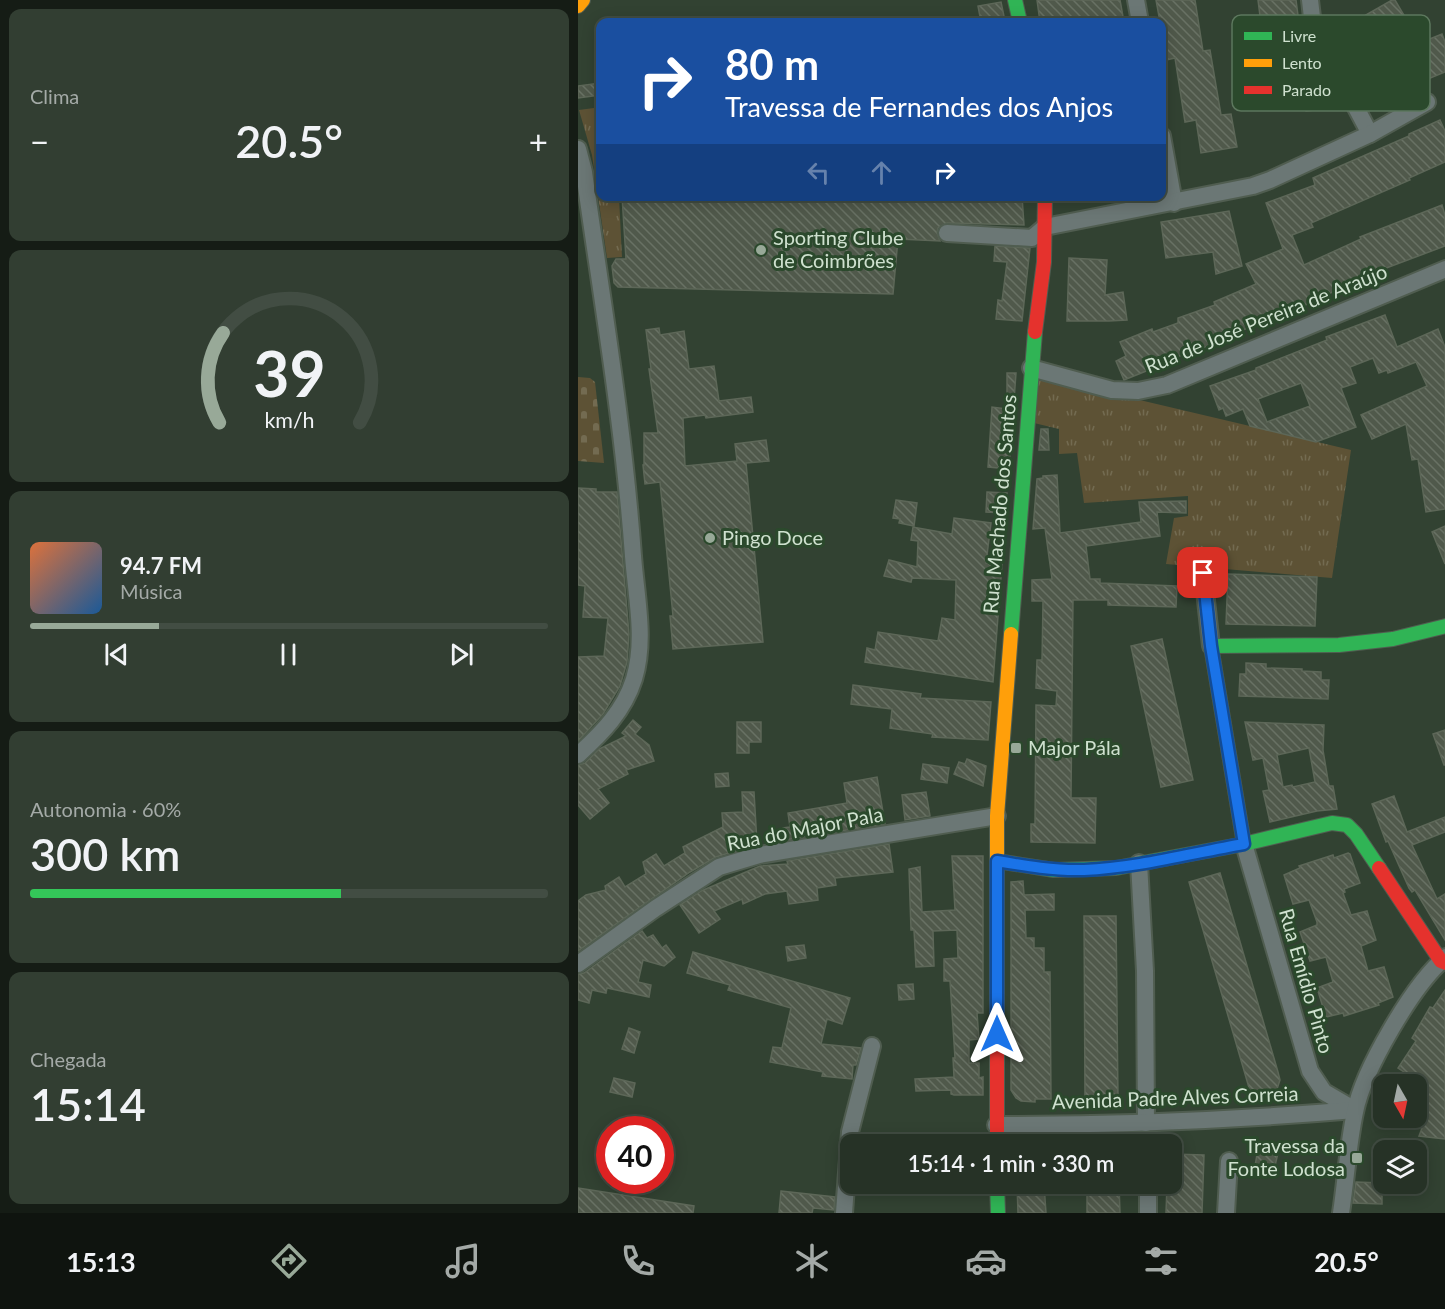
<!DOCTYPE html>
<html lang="pt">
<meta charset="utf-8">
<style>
:root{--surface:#263226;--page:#323e32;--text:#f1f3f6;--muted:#a4aaa7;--line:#424d43;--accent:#98a998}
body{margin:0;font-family:Lato,sans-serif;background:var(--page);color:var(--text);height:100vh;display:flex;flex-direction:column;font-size:22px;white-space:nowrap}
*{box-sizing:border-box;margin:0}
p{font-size:20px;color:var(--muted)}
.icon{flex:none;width:33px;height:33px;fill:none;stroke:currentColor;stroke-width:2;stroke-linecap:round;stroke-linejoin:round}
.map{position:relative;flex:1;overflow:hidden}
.panel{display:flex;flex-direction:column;gap:9px;padding:9px;background:#151c15;width:578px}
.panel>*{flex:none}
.guide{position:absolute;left:18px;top:18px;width:570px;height:183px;border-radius:12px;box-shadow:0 3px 15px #0003,0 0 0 2px var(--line);background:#1a4fa0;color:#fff;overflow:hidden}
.needle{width:39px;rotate:171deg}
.tools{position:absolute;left:795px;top:1074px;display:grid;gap:12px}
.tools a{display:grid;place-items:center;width:54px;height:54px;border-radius:12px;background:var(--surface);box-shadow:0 3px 15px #0003,0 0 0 2px var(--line);font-size:30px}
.speed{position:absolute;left:18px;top:1116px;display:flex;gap:12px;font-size:30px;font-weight:700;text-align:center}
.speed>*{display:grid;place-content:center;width:78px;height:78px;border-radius:50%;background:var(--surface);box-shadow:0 3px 15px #0003,0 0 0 2px var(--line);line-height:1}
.speed .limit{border:9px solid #d22;background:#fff;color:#111}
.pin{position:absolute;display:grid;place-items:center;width:51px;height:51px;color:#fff;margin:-26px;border-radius:12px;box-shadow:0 3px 9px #0006}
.me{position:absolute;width:66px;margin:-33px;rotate:0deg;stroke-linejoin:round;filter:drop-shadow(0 0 4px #0008)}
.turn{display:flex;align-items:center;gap:21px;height:126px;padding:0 30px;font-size:27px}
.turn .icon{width:78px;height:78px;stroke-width:2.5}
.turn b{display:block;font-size:42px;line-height:51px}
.lanes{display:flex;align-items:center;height:57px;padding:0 30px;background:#0003;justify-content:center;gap:30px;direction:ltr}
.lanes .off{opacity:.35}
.big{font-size:45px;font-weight:600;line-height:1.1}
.panel .tile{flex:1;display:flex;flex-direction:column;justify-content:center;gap:9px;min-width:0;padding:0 21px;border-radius:12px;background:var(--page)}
.panel .dial{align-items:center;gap:0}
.dial svg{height:156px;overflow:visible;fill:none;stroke:var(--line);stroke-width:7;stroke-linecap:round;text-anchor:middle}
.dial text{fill:var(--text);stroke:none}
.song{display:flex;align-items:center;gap:18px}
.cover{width:72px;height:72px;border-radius:9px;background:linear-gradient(135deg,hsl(20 70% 55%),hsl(210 70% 35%))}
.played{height:6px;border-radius:3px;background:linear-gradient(90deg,var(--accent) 25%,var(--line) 25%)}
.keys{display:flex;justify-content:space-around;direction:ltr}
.heat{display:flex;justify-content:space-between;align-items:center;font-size:33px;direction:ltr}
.charge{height:9px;border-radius:4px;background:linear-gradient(90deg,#34c759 60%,var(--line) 0)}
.trip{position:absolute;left:262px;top:1134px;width:342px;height:60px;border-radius:12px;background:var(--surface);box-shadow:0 3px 15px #0003,0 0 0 2px var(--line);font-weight:600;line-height:60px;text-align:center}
.tabs{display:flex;height:96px;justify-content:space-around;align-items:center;background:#0f140f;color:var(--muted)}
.tabs .icon{width:42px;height:42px}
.tabs .current{color:var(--accent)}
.tabs b{font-size:27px;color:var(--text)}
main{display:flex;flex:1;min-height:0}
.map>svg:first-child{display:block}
</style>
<main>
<section class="panel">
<div class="tile"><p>Clima</p>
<div class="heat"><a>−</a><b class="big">20.5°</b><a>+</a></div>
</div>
<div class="tile dial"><svg viewBox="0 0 100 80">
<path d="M14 69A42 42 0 1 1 86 69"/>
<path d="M14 69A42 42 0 0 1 16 23" stroke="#98a998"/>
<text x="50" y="56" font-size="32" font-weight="700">39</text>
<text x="50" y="72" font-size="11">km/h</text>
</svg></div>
<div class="tile">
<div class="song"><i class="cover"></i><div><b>94.7 FM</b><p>Música</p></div></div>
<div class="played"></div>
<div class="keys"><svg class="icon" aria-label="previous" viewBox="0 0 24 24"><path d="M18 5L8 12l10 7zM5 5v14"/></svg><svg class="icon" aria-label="pause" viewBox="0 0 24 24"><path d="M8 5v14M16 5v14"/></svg><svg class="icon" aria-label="next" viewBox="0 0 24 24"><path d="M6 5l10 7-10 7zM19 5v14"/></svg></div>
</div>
<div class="tile"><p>Autonomia · 60%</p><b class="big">300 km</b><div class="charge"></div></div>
<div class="tile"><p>Chegada</p><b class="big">15:14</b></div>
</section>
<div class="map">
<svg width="868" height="1213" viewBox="0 0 868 1213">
<defs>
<pattern id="grass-tufts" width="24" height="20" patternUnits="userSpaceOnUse" patternTransform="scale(1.5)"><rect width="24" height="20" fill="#5d5235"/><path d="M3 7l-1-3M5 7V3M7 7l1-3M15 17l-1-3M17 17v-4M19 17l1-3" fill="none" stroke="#736b51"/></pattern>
<pattern id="cemetery-stones" width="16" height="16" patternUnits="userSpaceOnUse" patternTransform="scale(1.5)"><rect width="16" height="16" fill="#5d5235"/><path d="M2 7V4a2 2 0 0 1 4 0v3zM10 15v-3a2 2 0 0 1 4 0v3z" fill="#736b51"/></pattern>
<pattern id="building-back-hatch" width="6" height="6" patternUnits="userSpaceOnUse" patternTransform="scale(1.5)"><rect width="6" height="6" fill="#50594b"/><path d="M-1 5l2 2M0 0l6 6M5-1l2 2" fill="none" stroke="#687164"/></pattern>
</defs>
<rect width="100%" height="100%" fill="#324232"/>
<g fill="url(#grass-tufts)">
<polygon points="16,108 17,117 22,117 22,196 41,197 44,257 29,258 14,155 1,110"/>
<polygon points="460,376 773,450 754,578 588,564 596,518 610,516 610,496 506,503 499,453 481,454 481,429 456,423"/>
</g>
<polygon fill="url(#cemetery-stones)" points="0,377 12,378 17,382 26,463 0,461"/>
<g fill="url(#building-back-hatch)" stroke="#5d6758" stroke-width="1.5" fill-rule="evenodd">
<polygon points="459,0 542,0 546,22 462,22"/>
<polygon points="578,0 617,0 625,51 632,50 643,115 653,114 659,147 623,153 618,120 607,122 597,58 588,60 584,22 582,22"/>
<polygon points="680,0 718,0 721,23 754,87 755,100 737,110 728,111 684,32"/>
<polygon points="814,0 817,0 827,17 777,46 781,53 771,59 755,29 766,24 767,27"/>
<polygon points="423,2 427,21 403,22 400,6"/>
<polygon points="864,34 867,42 867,72 811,95 797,61"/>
<polygon points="22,83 22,95 0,98 0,86"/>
<polygon points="862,120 867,131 867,162 831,178 832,180 733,223 735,227 714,235 726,265 783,239 782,237 864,205 867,215 867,246 787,276 732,303 635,342 636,344 587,361 588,363 546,380 538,361 548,356 542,342 574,329 575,332 600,323 600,318 637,305 636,302 678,284 668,264 705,249 688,203 737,185 735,178 831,136 831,134"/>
<polygon points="44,196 444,196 446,225 369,223 360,228 359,233 362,241 320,239 315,294 40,287 36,283 34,266 38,259 48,259"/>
<polygon points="651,211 664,266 638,274 635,252 588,258 583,222"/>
<polygon points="417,246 452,248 444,321 418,319 420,300 424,301 429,262 416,261"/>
<polygon points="491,258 529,260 527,295 545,292 549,320 531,321 489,321"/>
<path d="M807,315L819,347L860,329L867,347V509L848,512L840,459L834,460L828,424L794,439L783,415L849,386L838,362L810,373L809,370L801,373L795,358L772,367L778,383L763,388L778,427L738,442L672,426L665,409L648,416L645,408L641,410L632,386L678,370V368L749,340L748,337ZM723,383L732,406L689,422L680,399Z"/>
<polygon points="81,328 82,335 106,331 111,369 136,366 141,401 173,397 175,412 128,418 127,415 105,418 107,466 159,461 157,444 188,440 191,461 168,463 185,642 95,649 92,616 95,616 82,482 67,484 65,465 66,465 66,433 80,433 71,369 73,369 68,330"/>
<polygon points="429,373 438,373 431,469 410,467 414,407 429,409"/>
<polygon points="463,429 470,429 471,450 461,450"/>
<polygon points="479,475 482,533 563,522 561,502 608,501 608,513 579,512 582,536 508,546 512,579 522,579 522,583 599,586 598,607 530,605 530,600 495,600 493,798 518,798 517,843 453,842 453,824 457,824 458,705 478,706 479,691 458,688 459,660 464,660 465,601 454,601 454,580 474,579 467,528 455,529 459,479 465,478 465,476"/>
<polygon points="0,488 18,489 18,492 39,492 51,634 49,662 42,686 25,714 0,741 0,657 26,656 30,618 5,617 7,586 0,585"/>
<polygon points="409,492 429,493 428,513 408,512"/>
<polygon points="318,500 339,503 336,526 321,523 322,519 315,518"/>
<polygon points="376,518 413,523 408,563 424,564 415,682 287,662 289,648 297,650 300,632 360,641 364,618 377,620 378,580 334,578 333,582 306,576 311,560 339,567 340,541 333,540 335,527 374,534"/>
<polygon points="867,526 867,564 854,532"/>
<polygon points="650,574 739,577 737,626 648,624"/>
<polygon points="584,639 615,780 583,787 553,646"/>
<polygon points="668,663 688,664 688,668 724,669 724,671 743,672 743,680 751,680 750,699 661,696 662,674 668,674"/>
<polygon points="275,685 343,694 342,698 413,702 410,740 354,737 355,734 312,728 314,709 273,704"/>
<polygon points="55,720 63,727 57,734 71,745 76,761 48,770 50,774 20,789 31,803 12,819 0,805 0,765 7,763 21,749 48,736 44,733"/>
<polygon points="159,722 183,722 183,742 171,742 171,753 159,753"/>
<path d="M667,722L746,725L745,750L751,786H755L759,809L739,811L692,822L685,791L691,790L685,758L675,760ZM731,748L737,782L715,787L714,785L705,787L699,755Z"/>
<polygon points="867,730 867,765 866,765 855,734"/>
<polygon points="389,759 408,766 405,786 376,774 381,762 387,764"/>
<polygon points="345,764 371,768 369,783 343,779"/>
<polygon points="150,773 151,786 138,787 137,774"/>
<polygon points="299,777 307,824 207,840 205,828 212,827 210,813 269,803 266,783"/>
<polygon points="164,792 176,792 179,843 160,844 161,850 138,857 112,872 0,951 0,901 8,895 28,890 27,886 41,877 47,887 68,874 65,862 78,854 86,866 107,853 105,847 145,827 144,813 165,812"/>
<polygon points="348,792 352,816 327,820 324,795"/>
<polygon points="816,796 829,832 867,817 867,832 834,845 859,899 867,894 867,940 837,890 834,892 831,888 810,841 808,842 794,804"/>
<polygon points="311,844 315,872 257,878 258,885 239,888 240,900 211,904 209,891 187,894 165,904 164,899 136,911 142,919 121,933 102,905 123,891 182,866 210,864 209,861"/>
<polygon points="770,853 772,854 782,883 766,889 767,892 765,893 773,915 789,911 798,940 783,946 790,971 806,967 815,997 800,1003 801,1005 766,1016 765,1013 748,1017 739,988 755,982 748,957 732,961 722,932 739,925 739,922 731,900 715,904 706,875 722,868 721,866 755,855 756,858"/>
<polygon points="374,856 405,856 405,1013 399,1013 401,1039 391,1040 391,1063 401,1063 401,1078 405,1077 405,1095 376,1095 373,1094 373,1090 338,1091 337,1079 376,1077 375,1058 377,1058 372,981 366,981 366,959 380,958 379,930 355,931 356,966 338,967 336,930 333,930 331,869 342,867 344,912 377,910"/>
<polygon points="642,873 700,1072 702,1080 699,1089 693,1094 685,1098 674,1098 611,882"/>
<polygon points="445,881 446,895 476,894 476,910 447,910 448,938 456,938 456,948 466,948 466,972 472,972 473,1099 457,1099 457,1102 443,1101 438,1098 433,1090 433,882"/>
<polygon points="506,916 538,916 540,1099 507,1099"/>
<polygon points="64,931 69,938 75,935 84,948 88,945 97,957 86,966 65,960 60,982 73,985 71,997 29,988 28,993 14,990 11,1003 0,1000 0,974 6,973"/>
<polygon points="226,945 228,958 210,961 208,947"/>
<polygon points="115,952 272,998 264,1024 249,1019 243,1044 283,1048 278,1065 275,1065 274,1079 244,1076 245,1072 192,1062 195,1047 204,1048 213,1008 150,990 152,985 109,973"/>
<polygon points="335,984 336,999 321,1000 320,985"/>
<polygon points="867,990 867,1139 841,1136 844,1128 838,1126 838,1080 820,1068 838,1041 834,1038 852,1007 855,1008"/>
<polygon points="51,1028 62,1032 56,1053 44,1049"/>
<polygon points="36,1078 57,1083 54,1097 32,1092"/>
<polygon points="680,1149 700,1153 696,1170 677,1166"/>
<polygon points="594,1154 626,1155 624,1213 588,1213 589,1184 594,1184"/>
<polygon points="778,1182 804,1183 804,1204 775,1203"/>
<polygon points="439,1184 466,1184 468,1213 440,1213"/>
<polygon points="509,1184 541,1184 542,1213 509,1213"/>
<polygon points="0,1188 116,1206 115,1213 0,1213"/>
<polygon points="203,1191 257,1197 256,1210 235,1208 234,1213 201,1213"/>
</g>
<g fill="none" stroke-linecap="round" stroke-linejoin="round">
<defs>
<g id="street">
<polyline points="558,0 562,22"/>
<polyline points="732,0 735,26 792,134"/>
<polyline points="584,136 596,203"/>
<path d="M0,149L6,172C24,300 46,428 55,556C58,596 68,640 56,679C46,711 24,733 0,755"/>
<polyline points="369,233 454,238 467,227 675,186 692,180 792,134 849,102"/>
<polyline points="453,368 534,390 560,391 589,385 868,269"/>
<polyline points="625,573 633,646"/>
<polyline points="666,844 732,1071 746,1092 777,1110"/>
<polyline points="561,863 567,971 568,1123"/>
<polyline points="0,964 78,908 141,867 181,855 419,816"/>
<path d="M418,1125C539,1125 658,1120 777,1110"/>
<polyline points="570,1184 570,1213"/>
<polyline points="266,1213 272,1132 294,1046"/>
<polyline points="648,1213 651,1161"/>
<path d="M763,1213C768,1180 770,1145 777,1112C785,1071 835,984 868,957"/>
</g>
<g id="fast">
<polyline points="437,0 442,22"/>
<polyline points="433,634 457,332"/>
<polyline points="666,844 633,646 761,645 815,639 868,626"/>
<polyline points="419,861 476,870 538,868 666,844 754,823 769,825 778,834 801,868"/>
<polyline points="419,1184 420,1213"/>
</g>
<g id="slow">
<polyline points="0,6 5,0"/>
<polyline points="419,906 419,816 433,634"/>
</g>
<g id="jam">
<polyline points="457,332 466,262 467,196"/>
<polyline points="801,868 863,961 868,963"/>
<polyline points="419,906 419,1144"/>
</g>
</defs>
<use href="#street" stroke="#505d50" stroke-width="20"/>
<use href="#fast" stroke="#505d50" stroke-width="16"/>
<use href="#slow" stroke="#505d50" stroke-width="16"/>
<use href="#jam" stroke="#505d50" stroke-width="16"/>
<use href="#street" stroke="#6b7775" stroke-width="16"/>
<use href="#fast" stroke="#30b455" stroke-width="14"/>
<use href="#slow" stroke="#ff9f0a" stroke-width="14"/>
<use href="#jam" stroke="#e5322d" stroke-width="14"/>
</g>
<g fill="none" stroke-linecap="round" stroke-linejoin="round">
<defs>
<path id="route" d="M419,1034V861C448,866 477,871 506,870C559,868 614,853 666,844L633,646L625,573"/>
</defs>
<use href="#route" stroke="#114b97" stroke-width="15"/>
<use href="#route" stroke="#1a73e8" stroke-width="10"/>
</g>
<g fill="#98a998" stroke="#2b492c" stroke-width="2">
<circle cx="183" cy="250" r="6"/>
<circle cx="132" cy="538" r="6"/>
<rect x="432" y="742" width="12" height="12" rx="3"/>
<rect x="773" y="1152" width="12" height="12" rx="3"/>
</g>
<g text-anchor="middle" stroke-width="6" stroke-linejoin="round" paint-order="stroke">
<g font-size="20" fill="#cfe1cf" stroke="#2b492c" text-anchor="start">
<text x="195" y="245">Sporting Clube<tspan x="195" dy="23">de Coimbrões</tspan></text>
<text x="144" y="545">Pingo Doce</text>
<text x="450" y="755">Major Pála</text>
<text x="767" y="1153" text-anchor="end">Travessa da<tspan x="767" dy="23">Fonte Lodosa</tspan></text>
</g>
<g font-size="20" fill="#cfe1cf" stroke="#2b492c">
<text transform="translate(688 319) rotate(-22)" y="7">Rua de José Pereira de Araújo</text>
<text transform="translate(422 504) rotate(-85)" y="7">Rua Machado dos Santos</text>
<text transform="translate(227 829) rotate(-11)" y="7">Rua do Major Pala</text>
<text transform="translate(728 981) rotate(74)" y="7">Rua Emídio Pinto</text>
<text transform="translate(597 1098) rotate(-2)" y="7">Avenida Padre Alves Correia</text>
</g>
</g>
<rect x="654" y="15" width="198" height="96" rx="9" fill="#2b492c" stroke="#5c775d" stroke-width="1.5"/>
<rect x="666" y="32" width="28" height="8" fill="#30b455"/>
<rect x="666" y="59" width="28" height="8" fill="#ff9f0a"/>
<rect x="666" y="86" width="28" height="8" fill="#e5322d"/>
<g font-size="16" fill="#cfe1cf">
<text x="704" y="42">Livre</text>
<text x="704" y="69">Lento</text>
<text x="704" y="96">Parado</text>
</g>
</svg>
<div class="tools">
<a><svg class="needle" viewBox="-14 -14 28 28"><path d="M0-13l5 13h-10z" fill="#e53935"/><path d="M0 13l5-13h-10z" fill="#a4aaa7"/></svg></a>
<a><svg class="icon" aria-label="layers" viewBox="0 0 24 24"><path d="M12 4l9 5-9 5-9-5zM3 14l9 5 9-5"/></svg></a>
</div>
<div class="speed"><div class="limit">40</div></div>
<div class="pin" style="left:625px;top:573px;background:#d93025"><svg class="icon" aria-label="arrive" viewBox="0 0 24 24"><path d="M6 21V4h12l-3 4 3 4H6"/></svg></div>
<svg class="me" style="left:419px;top:1034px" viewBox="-20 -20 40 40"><path d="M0-17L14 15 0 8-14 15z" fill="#1a73e8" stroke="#fff" stroke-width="4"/></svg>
<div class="trip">15:14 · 1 min · 330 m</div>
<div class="guide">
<div class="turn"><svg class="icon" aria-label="right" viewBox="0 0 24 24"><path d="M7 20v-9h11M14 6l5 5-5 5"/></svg><div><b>80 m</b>Travessa de Fernandes dos Anjos</div></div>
<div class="lanes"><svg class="icon off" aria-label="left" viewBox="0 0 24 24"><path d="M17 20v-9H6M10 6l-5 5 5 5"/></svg><svg class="icon off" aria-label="ahead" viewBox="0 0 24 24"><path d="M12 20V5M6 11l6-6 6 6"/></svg><svg class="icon" aria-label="right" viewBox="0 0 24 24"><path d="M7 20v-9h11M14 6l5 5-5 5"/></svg></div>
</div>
</div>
</main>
<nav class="tabs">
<b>15:13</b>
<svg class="icon current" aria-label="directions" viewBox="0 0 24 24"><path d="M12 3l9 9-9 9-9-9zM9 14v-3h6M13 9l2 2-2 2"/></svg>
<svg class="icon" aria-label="music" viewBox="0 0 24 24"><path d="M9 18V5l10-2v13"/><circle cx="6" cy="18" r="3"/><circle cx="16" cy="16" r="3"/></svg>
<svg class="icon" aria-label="phone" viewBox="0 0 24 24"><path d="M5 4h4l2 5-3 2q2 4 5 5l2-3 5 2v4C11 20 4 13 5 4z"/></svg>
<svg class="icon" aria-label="climate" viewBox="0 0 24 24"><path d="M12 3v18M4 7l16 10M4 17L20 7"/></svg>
<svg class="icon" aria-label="car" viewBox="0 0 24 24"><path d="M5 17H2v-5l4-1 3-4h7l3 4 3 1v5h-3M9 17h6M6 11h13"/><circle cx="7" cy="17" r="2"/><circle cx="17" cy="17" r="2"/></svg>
<svg class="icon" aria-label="filters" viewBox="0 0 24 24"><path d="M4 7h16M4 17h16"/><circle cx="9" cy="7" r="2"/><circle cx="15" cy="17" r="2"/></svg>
<b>20.5°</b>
</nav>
